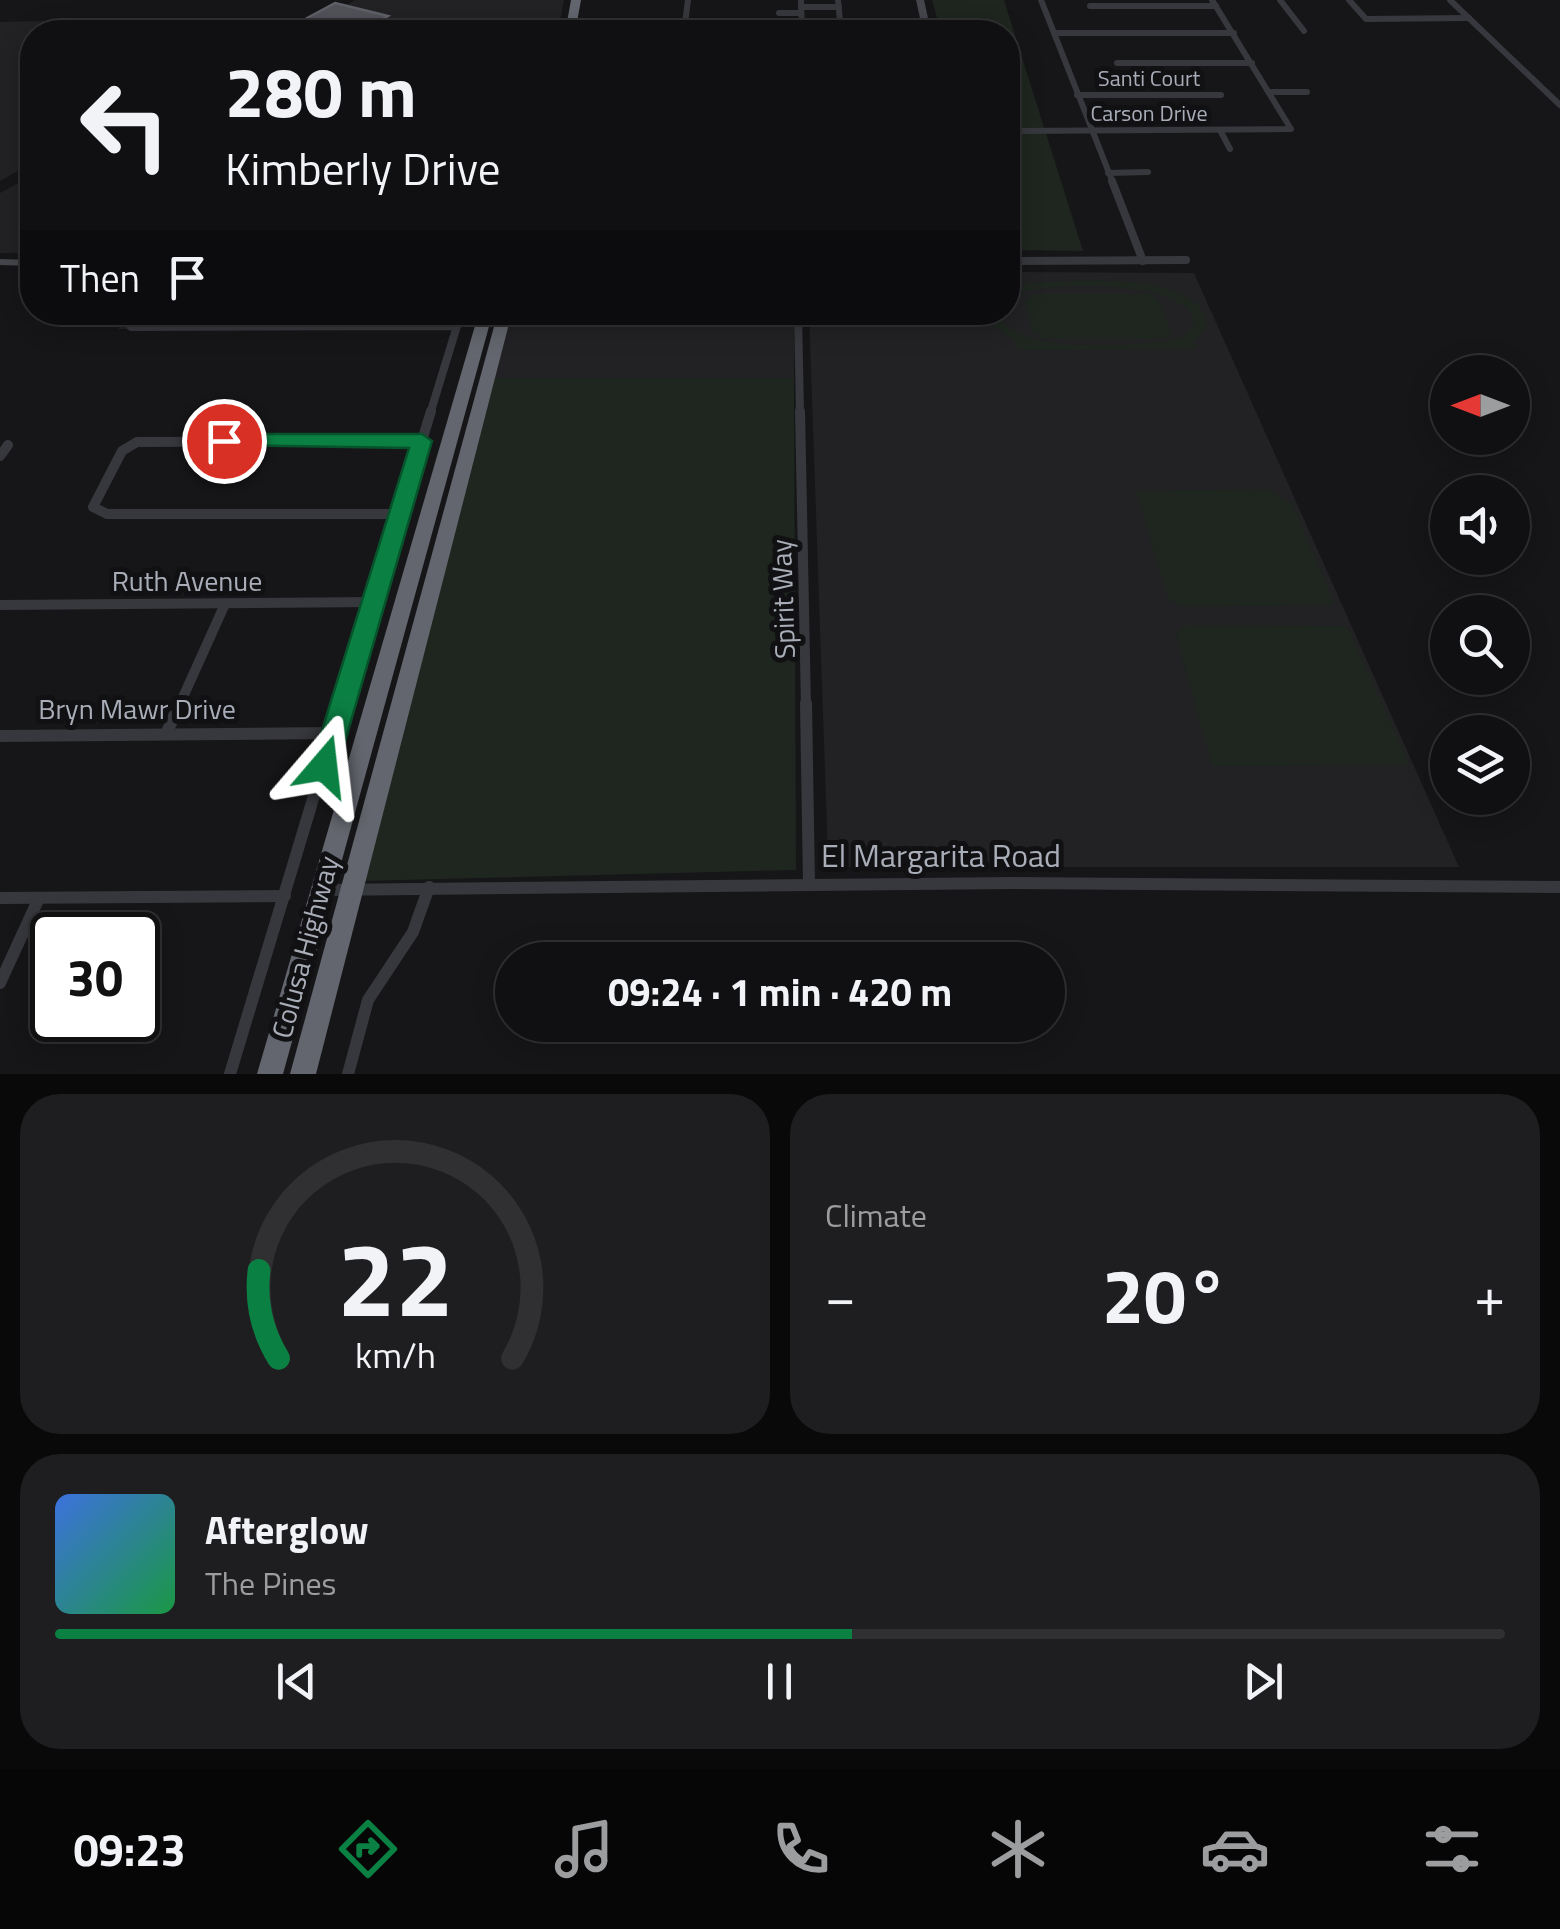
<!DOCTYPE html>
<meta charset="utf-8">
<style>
:root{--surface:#101012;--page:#1e1e20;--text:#f1f3f6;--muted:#9c9d9f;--line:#303032;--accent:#0b8043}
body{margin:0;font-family:"Titillium Web",sans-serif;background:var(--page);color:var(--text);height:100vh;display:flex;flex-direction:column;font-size:38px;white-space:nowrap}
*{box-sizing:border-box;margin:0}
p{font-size:32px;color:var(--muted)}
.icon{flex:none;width:55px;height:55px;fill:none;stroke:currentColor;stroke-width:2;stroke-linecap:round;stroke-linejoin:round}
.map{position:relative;height:1074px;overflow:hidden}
.drawer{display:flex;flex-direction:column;gap:20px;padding:20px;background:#09090a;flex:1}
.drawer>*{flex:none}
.top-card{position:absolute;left:20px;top:20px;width:1000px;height:305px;border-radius:40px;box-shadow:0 5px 25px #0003,0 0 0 2px var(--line);background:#101012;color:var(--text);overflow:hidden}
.needle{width:65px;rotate:270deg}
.fabs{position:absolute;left:1430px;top:355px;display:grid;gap:20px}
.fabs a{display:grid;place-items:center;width:100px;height:100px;border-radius:50%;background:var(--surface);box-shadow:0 5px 25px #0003,0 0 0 2px var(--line);font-size:50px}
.speed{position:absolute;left:30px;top:912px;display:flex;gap:20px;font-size:50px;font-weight:700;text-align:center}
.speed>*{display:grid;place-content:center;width:130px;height:130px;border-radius:50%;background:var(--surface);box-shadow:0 5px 25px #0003,0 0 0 2px var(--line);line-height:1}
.speed .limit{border:5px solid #111;border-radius:15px;background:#fff;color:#111}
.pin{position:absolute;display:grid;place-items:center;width:85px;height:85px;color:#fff;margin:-42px;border:5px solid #fff;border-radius:50%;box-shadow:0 2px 10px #0007}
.me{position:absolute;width:110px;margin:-55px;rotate:17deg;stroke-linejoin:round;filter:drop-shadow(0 0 8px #0008)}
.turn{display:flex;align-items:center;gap:35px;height:210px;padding:0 40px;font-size:45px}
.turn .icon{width:130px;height:130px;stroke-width:2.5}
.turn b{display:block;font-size:70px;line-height:85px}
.then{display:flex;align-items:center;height:95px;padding:0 40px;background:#0003;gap:20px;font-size:38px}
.big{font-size:75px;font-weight:700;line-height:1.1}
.drawer .card{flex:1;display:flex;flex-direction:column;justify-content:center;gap:15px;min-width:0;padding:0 35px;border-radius:40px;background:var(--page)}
.drawer .dial{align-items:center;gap:0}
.dial svg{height:260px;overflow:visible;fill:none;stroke:var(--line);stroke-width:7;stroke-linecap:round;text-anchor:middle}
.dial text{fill:var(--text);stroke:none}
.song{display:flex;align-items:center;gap:30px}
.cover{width:120px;height:120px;border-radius:15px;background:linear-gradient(135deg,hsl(220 70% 55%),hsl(140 70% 35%))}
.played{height:10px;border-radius:5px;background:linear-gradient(90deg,var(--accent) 55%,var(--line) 55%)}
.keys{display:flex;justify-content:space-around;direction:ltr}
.heat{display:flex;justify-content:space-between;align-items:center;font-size:55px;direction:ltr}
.drawer .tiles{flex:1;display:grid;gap:20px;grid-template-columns:1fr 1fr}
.card:last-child{grid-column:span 2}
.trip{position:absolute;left:495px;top:942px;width:570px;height:100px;border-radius:50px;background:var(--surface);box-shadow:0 5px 25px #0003,0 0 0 2px var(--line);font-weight:700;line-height:100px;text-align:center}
.tab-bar{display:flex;height:160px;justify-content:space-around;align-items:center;background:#060607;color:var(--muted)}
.tab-bar .icon{width:70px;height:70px}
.tab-bar .current{color:var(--accent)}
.tab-bar b{font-size:45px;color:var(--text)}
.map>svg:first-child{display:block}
</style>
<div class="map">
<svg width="1560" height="1074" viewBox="0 0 1560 1074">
<rect width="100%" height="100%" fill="#161618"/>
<g fill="#222225">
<polygon points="355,0 564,0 558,32 296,32"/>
<polygon points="132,19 202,32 32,32 32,163 0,181 0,22"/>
<polygon points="32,176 32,253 0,253 0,193"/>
<polygon points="1008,272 1194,273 1459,867 848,867 828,857 809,313 1008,312"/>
<polygon points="129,312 462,313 456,330 118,329"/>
<polygon points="511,313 794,313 794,378 495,378"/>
</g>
<g fill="#1e261f">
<polygon points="932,0 1004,0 1083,251 1008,250 1008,32 941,32"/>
<path d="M1027,283C1068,281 1201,268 1207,325L1194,342L1197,349L1018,350L1016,342L994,327L987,313H999C1011,356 1127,344 1164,342L1183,337L1194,323C1189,277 1037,281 1008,297V288Z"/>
<polygon points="1029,294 1151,294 1158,299 1172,334 1167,334 1168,339 1040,339 1038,334 1033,334 1024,299 1029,298"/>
<polygon points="495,378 794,378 796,870 362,881"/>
<polygon points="1268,489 1292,503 1335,605 1181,607 1168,599 1136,491"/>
<polygon points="1184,625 1347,626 1410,765 1212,766 1176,635"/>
</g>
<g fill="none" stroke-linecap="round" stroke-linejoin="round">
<g stroke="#37383d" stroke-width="6">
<polyline points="801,0 802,32"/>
<polyline points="838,0 841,32"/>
<polyline points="1041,0 1113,183"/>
<polyline points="1280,0 1304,31"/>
<polyline points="1349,0 1366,19 1469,18"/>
<polyline points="1450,0 1560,105"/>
<polyline points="1090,6 1216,6"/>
<polyline points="801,7 839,7"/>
<polyline points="779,13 801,13"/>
<polyline points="684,32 688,0"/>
<polyline points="1054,33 1234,33"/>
<polyline points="1117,63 1252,63"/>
<polyline points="1272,92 1307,92"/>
<polyline points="1077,95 1221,95"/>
<polyline points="1220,130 1230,149"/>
<polyline points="1008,131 1291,129 1212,0"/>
<polyline points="1108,173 1148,172"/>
</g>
<g stroke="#37383d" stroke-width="8">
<polyline points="1112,181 1143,261"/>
<polyline points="1008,261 1186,260"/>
<polyline points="139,312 131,327 457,326 430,414"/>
<polyline points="798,312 800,414"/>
</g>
<g stroke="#37383d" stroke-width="10">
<polyline points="800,411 806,706"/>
<polyline points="0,456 8,445"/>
<polyline points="399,514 107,514 93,507 122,451 137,442 422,441"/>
<polyline points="0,605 374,602"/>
<polyline points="179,706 225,604"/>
<polyline points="342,706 431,411"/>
</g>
<g stroke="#37383d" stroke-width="12">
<polyline points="806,703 809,884"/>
<polyline points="166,734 180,703"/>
<polyline points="0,736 334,733"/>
<polyline points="322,890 1013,883 1560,887"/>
<polyline points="0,898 285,896"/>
<polyline points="0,983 39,898"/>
<polyline points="230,1074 342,703"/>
<polyline points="348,1074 368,1000 413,932 429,887"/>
</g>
<g fill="#45474d" fill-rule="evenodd">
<polygon points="916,0 924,0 931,32 923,32"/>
<polygon points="0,259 32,260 32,266 0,265"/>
</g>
<g fill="#63666e" fill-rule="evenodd">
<polygon points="571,0 581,0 577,22 569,32 559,32 567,22"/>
<polygon points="479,312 493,312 283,1074 257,1074"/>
<polygon points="498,312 512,312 316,1074 290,1074"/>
</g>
</g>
<polygon fill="#47494d" points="32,198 32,222 29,222 23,208"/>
<polygon fill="#2f3033" points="388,16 391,32 359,32"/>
<g fill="#525359" stroke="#5f6168" stroke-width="2.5">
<polygon points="335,3 388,16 359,32 281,32"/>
<polygon points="644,25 665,27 664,32 593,32 595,27"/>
<polygon points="31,198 32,198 32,208 23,208"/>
</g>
<polygon fill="#0b8043" stroke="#07532c" stroke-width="2.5" points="224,434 422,434 432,441 338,766 334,774 324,777 315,774 311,766 409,448 216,445 213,441"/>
<g text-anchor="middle" stroke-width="10" stroke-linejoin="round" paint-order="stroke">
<g font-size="22" fill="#a8adb8" stroke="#111113">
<text x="1149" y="86">Santi Court</text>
<text x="1149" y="121">Carson Drive</text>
</g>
<g font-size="28" fill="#a8adb8" stroke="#111113">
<text x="187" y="591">Ruth Avenue</text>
<text transform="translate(783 599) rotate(-92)" y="10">Spirit Way</text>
<text x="137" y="719">Bryn Mawr Drive</text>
<text transform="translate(305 947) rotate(-75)" y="10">Colusa Highway</text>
</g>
<g font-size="32" fill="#a8adb8" stroke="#111113">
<text x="941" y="867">El Margarita Road</text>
</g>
</g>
</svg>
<div class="fabs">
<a><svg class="needle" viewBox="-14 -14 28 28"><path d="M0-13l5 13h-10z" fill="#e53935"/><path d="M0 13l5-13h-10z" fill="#9c9d9f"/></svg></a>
<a><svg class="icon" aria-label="sound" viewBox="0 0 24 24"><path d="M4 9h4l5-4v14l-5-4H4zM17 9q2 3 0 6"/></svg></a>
<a><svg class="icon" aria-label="search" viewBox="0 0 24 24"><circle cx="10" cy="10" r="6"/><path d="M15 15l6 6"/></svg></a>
<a><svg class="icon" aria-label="layers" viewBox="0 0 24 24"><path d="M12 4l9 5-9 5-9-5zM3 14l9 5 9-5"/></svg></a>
</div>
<div class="speed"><div class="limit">30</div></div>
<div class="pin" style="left:224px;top:441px;background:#d93025"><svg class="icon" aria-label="arrive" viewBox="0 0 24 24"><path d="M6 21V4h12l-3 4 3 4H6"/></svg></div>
<svg class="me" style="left:324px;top:766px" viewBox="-20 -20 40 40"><path d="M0-17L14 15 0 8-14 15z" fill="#0b8043" stroke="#fff" stroke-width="4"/></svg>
<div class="trip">09:24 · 1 min · 420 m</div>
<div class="top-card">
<div class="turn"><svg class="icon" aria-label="left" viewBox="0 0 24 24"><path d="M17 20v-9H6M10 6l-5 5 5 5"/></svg><div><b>280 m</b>Kimberly Drive</div></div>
<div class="then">Then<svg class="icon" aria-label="arrive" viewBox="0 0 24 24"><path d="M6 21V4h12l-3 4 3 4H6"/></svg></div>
</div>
</div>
<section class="drawer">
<div class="tiles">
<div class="card dial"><svg viewBox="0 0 100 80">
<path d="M14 69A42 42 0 1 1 86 69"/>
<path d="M14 69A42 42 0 0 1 8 42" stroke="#0b8043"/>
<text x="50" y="56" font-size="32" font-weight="700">22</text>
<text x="50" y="72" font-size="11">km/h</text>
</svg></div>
<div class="card"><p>Climate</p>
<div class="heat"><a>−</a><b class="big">20°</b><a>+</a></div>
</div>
<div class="card">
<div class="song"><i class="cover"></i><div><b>Afterglow</b><p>The Pines</p></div></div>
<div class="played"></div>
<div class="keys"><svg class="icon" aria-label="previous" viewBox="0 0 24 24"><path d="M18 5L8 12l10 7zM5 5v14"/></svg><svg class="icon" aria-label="pause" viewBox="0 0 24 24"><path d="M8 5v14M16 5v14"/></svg><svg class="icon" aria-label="next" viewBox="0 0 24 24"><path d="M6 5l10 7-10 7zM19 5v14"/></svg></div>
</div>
</div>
</section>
<nav class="tab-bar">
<b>09:23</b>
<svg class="icon current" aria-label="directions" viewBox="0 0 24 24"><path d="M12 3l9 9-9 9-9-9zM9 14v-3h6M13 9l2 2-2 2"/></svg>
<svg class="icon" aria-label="music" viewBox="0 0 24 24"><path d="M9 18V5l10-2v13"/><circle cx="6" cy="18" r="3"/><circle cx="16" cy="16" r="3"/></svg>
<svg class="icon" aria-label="phone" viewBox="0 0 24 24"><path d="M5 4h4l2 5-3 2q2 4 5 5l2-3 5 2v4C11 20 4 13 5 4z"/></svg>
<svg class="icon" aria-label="climate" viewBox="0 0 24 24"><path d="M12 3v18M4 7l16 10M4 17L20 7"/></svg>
<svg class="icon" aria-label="car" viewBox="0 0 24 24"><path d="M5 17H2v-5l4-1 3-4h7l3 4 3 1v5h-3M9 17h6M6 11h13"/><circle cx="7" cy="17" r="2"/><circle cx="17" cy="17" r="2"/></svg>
<svg class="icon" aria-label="filters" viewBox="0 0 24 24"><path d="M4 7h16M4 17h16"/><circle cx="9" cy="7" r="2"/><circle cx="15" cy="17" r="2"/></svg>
</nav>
